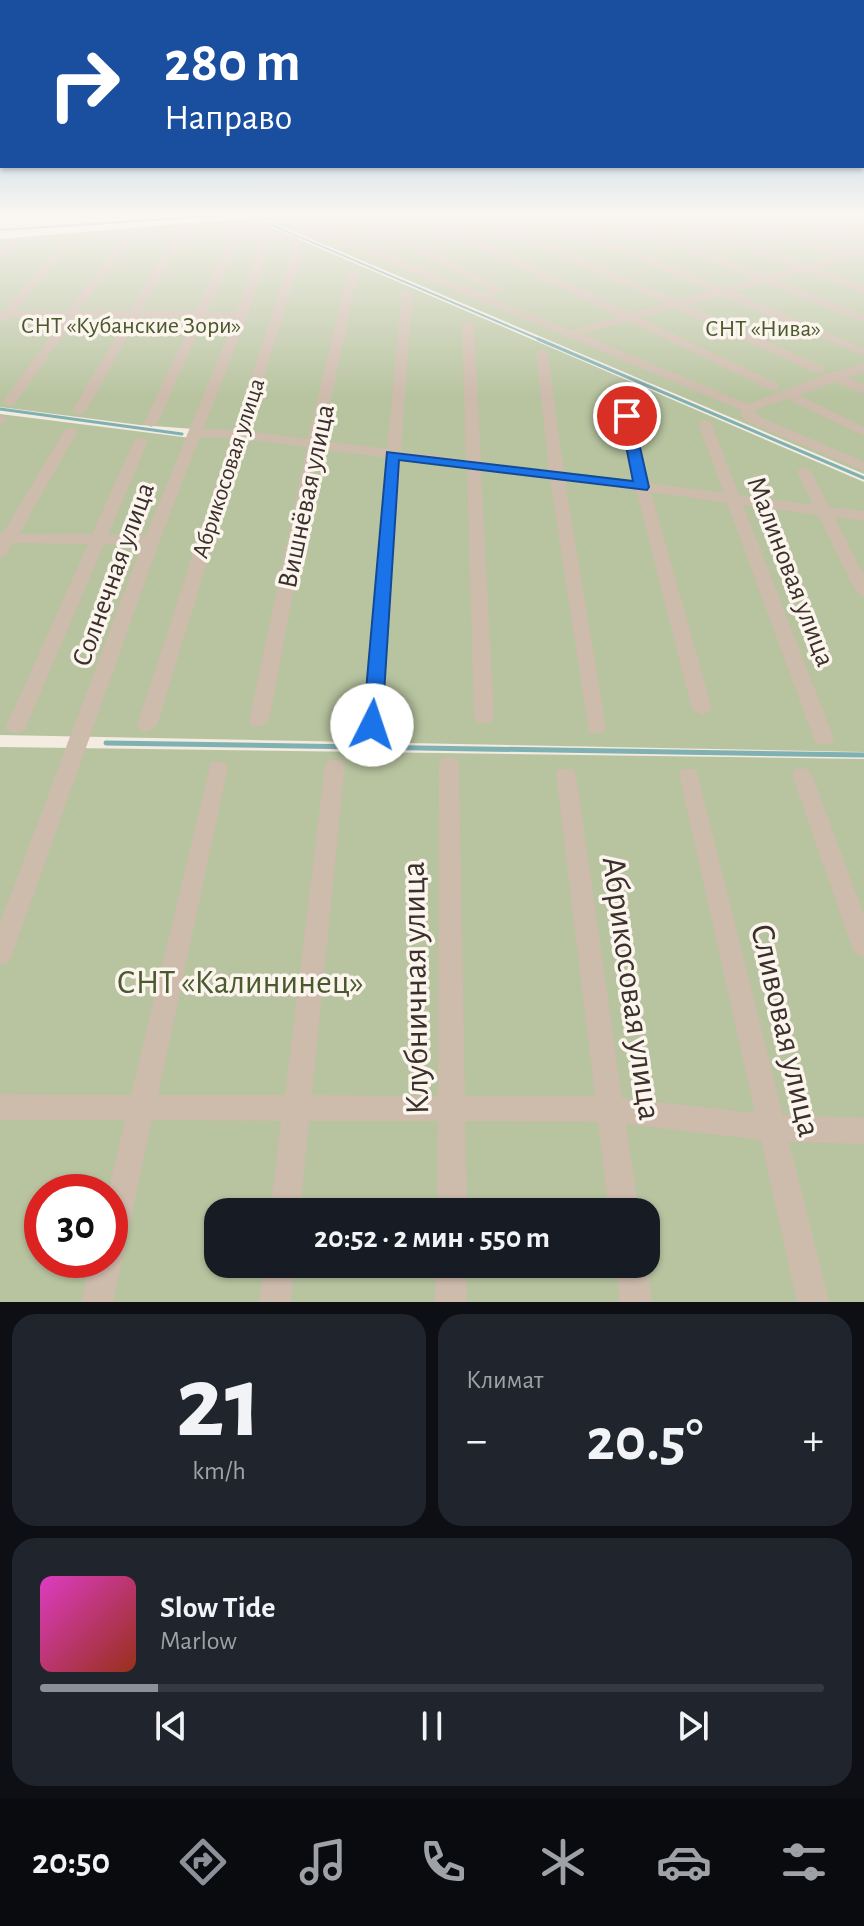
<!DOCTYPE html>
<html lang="ru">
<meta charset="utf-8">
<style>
:root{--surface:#171b24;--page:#20242c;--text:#f1f3f6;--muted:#9ea1a6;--line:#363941;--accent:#8c9099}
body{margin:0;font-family:"Alegreya Sans",sans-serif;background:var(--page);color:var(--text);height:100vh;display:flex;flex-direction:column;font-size:30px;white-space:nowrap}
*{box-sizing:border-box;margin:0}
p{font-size:26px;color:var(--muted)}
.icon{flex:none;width:44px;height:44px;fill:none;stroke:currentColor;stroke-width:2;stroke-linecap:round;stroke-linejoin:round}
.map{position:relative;height:1302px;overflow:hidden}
.drawer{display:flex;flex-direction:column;gap:12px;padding:12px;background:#0d0f14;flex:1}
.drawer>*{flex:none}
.banner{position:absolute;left:0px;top:0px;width:864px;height:168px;box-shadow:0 2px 6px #0004;background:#1a4fa0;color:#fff;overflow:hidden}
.speed{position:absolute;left:24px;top:1174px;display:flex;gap:16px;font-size:40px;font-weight:700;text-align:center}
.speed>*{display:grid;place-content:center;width:104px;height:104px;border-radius:50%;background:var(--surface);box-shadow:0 2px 6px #0004;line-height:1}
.speed .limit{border:12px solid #d22;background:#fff;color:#111}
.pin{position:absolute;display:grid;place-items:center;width:68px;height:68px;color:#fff;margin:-34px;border:4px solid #fff;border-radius:50%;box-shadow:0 2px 8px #0007}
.me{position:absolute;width:88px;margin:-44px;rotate:4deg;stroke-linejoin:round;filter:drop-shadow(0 0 6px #0008)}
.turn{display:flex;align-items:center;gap:28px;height:168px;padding:0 32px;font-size:36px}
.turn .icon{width:104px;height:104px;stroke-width:2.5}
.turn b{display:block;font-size:56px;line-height:68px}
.big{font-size:60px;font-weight:700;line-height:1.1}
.drawer .widget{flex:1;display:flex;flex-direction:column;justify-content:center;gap:12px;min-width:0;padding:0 28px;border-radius:24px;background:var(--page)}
.drawer .dial{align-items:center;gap:0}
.dial b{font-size:104px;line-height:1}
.song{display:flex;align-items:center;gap:24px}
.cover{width:96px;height:96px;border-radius:12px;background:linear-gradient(135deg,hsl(310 70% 55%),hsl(10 70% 35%))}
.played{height:8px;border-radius:4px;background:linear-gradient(90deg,var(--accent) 15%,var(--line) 15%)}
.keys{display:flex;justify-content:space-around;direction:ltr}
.heat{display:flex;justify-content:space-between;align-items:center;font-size:44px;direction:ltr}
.drawer .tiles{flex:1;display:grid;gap:12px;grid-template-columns:1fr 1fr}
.widget:last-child{grid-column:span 2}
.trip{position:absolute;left:204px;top:1198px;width:456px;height:80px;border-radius:24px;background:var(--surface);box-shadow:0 2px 6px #0004;font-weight:700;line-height:80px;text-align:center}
.tabs{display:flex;height:128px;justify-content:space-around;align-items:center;background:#090b0e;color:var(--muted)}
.tabs .icon{width:56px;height:56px}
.tabs .active{color:var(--accent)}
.tabs b{font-size:36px;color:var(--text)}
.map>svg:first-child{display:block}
</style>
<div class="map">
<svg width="864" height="1302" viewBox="0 0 864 1302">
<rect width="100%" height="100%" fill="#f4ebe1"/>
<g fill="#b8c4a0" fill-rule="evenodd">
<polygon points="264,215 864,215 864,474 264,219"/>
<polygon points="258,217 266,225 864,482 864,752 0,735 0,414 191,438 194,429 140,425 0,407 0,239"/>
<path d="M0,747L864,759V1302H0ZM42,1192H110V1260H42ZM218,1212H646V1264H218Z"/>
</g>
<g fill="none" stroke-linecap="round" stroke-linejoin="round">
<g stroke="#7fb0b2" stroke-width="2">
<polyline points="267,223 543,341"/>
<polyline points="0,230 230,215"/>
</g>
<g stroke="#7fb0b2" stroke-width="3">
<polyline points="538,339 864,478"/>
<polyline points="0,409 182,434"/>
</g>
<polyline stroke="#7fb0b2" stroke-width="5" points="106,743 864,755"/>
<g fill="#cdbbac" fill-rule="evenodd">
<path d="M255,215H269L259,224L269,234L297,236L304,247L247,431L308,439L348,272L353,269L358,272L322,441L387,449L402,294L407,291L412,294L401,451L466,460L462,325L468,322L474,325L481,462L549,470L536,353L542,349L548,353L564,472L633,481L615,392L621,388L627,392L648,483L724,493L698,424L705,420L712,424L739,495L813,505L797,471L804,467L811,471L829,507L864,511V521L834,517L864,575V597L856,592L818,515L743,505L834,739L831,744H817L814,739L727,503L651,492L712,709L702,715L692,709L636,490L565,481L606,728L603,733H589L550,479L481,470L494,718L491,723H477L474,718L467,468L401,460L382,725L372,732L365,730L362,725L387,458L320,449L269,721L259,727L252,726L249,721L307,447L245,439L157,725L147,732L140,730L137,725L231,438L200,437L160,540L12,955L9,962L0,965V923L142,545L104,544L26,727L23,732H9L6,727L88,544L13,543L6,555L0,557V533H3L64,431L71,427L78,431L19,534H92L134,441L141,437L148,441L108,535H146L235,318H204L158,423L151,427L144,423L193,318H138L86,411L79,415L72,411L127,318H75L14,405L9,406L3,402L63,318L10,317L1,324L0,311H4L71,234L76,237L74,239L15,311H68L130,229L135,232L79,311H130L179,227L184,224L189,227L141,311H196L235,227L240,224L245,227L207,312H237L261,237L249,224ZM270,240L291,241L294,247L234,430L203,429L248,315Z"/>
<polygon points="277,215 290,215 483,294 490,290 352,215 364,215 504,290 489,297 570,330 619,317 414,215 425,215 631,313 666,304 474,215 486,215 677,301 711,291 536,215 548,215 722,288 755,279 600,215 613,215 766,276 796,268 660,215 673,215 807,265 837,256 725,215 738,215 848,253 864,249 864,255 816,268 864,286 864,293 805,271 776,280 864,315 864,322 765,283 732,292 864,348 864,356 721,295 686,305 824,367 824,373 816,373 675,308 640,318 778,384 778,390 770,390 629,321 581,334 748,404 830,373 864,364 864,372 848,378 864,385 864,394 836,382 799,395 864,427 864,436 787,399 755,410 758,416 864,462 864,471 748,422 741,416 741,410"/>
<polygon points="787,215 800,215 864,237 864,243"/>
<polygon points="848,215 864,215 864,221 850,217"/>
<polygon points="10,240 18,242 0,258 0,249"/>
<polygon points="0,416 8,420 0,425"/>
<polygon points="449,757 456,759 459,764 465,1096 595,1096 556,774 559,769 573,769 576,774 622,1098 755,1113 679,774 682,769 696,769 783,1115 864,1118 864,1144 789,1142 829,1302 797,1302 761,1140 626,1124 639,1212 609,1212 598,1122 465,1121 467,1212 437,1212 438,1121 309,1121 300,1212 270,1212 281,1121 152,1120 113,1302 81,1302 92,1260 110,1260 110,1192 108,1192 125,1120 0,1120 0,1094 131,1095 211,762 225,762 228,767 158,1095 285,1095 325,765 328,760 342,760 345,765 312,1095 438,1096 439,764 442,759"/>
<polygon points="802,768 809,770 812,775 864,915 864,957 856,954 852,947 792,775 795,770"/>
<polygon points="264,1264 294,1264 291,1302 259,1302"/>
<polygon points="436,1264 466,1264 467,1302 435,1302"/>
<polygon points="616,1264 646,1263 652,1302 620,1302"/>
</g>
</g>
<linearGradient id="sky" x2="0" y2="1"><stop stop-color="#7eb2d2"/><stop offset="0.54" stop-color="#faf6f2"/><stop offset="1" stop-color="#faf6f2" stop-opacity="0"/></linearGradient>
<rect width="864" height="397" fill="url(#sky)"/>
<polygon fill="#1a73e8" stroke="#114b97" stroke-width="2" points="622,413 633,416 649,487 647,490 399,460 382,725 372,731 365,729 363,725 387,452 633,481 620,416"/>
<g text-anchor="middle" stroke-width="7" stroke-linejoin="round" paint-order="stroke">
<g font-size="24" fill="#4a5a2e" stroke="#fbf5ee">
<text x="131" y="333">СНТ «Кубанские Зори»</text>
<text x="763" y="336">СНТ «Нива»</text>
</g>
<g font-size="24" fill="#3b302b" stroke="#fbf5ee">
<text transform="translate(228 468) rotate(-72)" y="8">Абрикосовая улица</text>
</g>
<g font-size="28" fill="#3b302b" stroke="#fbf5ee">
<text transform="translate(305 496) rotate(-78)" y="10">Вишнёвая улица</text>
<text transform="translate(792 571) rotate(69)" y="10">Малиновая улица</text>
<text transform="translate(112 574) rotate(-70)" y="10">Солнечная улица</text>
</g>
<g font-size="34" fill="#4a5a2e" stroke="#fbf5ee">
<text x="240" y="993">СНТ «Калининец»</text>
</g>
<g font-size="34" fill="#3b302b" stroke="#fbf5ee">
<text transform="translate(414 988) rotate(-91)" y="12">Клубничная улица</text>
<text transform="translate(633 988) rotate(82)" y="12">Абрикосовая улица</text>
<text transform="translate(787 1030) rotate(77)" y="12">Сливовая улица</text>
</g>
</g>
</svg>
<div class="speed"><div class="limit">30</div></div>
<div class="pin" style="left:627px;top:416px;background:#d93025"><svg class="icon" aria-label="arrive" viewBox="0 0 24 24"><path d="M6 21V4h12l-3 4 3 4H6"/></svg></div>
<svg class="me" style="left:372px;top:725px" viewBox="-20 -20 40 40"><circle r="19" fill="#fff"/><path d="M0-13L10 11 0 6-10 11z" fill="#1a73e8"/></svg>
<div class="trip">20:52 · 2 мин · 550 m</div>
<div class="banner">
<div class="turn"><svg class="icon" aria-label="right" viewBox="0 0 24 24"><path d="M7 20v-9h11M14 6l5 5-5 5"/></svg><div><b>280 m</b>Направо</div></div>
</div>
</div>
<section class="drawer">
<div class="tiles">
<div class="widget dial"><b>21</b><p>km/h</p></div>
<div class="widget"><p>Климат</p>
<div class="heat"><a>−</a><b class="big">20.5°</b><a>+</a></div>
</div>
<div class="widget">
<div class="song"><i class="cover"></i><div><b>Slow Tide</b><p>Marlow</p></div></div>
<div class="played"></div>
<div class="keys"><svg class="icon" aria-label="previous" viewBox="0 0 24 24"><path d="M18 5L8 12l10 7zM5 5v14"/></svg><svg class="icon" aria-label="pause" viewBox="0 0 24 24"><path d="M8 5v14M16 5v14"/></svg><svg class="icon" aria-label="next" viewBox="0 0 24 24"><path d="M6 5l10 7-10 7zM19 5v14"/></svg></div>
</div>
</div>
</section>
<nav class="tabs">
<b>20:50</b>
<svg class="icon active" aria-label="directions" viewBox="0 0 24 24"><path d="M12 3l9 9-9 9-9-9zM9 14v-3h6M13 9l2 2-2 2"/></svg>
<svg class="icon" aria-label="music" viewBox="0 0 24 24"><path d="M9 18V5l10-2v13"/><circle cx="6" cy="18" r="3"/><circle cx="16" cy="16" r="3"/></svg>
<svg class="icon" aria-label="phone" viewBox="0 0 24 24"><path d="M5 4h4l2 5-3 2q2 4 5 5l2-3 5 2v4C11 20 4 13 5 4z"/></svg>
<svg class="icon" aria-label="climate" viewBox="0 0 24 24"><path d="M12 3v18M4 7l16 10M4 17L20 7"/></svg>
<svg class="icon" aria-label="car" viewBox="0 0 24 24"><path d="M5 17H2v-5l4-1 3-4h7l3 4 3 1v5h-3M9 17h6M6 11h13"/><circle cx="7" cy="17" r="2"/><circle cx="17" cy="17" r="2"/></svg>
<svg class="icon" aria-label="filters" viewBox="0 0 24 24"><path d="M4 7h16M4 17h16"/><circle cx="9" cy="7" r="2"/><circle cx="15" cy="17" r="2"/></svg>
</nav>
